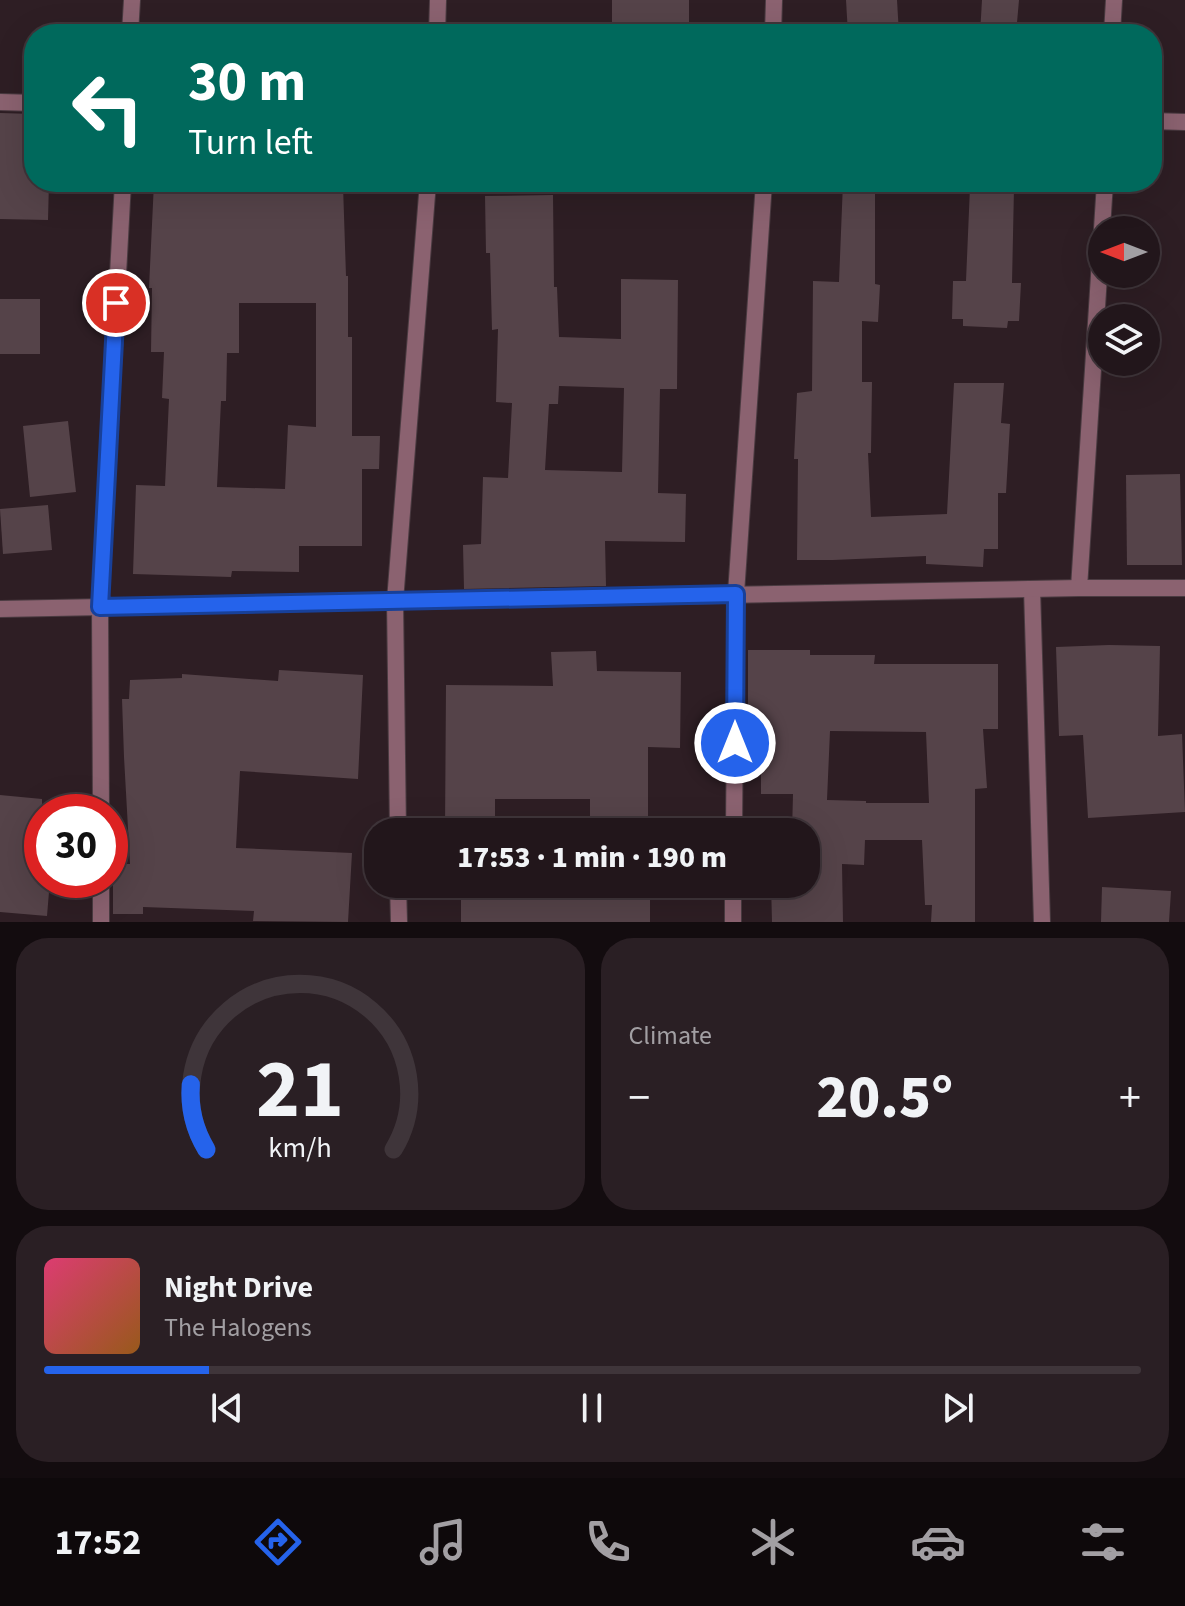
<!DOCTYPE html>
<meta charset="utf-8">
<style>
:root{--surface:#22161b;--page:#2a1f24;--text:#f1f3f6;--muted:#a29fa3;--line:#3f353a;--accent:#2563eb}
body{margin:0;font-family:"Source Sans 3",sans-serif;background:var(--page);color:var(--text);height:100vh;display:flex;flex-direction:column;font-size:30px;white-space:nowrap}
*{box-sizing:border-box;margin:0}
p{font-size:26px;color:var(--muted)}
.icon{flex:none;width:44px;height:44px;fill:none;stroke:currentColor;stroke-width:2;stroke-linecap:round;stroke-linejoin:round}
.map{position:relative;height:922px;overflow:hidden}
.panel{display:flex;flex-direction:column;gap:16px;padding:16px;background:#130c0f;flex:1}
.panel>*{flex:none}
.hud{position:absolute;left:24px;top:24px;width:1138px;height:168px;border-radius:32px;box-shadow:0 8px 32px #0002,0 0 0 2px var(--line);background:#00695c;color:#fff;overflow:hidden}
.needle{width:52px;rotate:270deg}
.controls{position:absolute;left:1088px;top:216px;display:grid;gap:16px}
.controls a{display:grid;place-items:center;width:72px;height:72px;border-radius:50%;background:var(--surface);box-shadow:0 8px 32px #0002,0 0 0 2px var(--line);font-size:40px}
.speed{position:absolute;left:24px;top:794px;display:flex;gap:16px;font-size:40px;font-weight:700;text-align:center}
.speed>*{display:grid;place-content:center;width:104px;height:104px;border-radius:50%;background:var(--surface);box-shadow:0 8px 32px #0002,0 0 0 2px var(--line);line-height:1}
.speed .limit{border:12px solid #d22;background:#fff;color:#111}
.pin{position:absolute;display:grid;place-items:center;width:68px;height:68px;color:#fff;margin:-34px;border:4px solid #fff;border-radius:50%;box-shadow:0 2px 8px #0007}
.me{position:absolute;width:88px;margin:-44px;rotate:0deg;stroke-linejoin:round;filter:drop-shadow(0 0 6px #0008)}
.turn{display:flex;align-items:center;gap:28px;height:168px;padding:0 32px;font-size:36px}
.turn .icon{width:104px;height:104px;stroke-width:2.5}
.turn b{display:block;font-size:56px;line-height:68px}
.big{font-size:60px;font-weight:800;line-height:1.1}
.panel .widget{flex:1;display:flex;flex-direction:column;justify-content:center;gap:12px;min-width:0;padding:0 28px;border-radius:32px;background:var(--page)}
.panel .dial{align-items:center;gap:0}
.dial svg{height:208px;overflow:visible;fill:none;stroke:var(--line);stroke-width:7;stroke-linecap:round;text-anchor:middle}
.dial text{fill:var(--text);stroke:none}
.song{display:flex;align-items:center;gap:24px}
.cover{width:96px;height:96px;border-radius:12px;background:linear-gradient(135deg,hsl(340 70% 55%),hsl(30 70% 35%))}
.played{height:8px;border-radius:4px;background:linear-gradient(90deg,var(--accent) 15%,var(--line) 15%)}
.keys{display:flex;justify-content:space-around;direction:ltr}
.heat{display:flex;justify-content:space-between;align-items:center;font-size:44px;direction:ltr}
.panel .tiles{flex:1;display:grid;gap:16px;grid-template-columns:1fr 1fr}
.widget:last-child{grid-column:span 2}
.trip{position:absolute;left:364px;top:818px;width:456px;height:80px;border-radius:32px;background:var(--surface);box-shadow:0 8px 32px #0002,0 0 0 2px var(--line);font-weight:800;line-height:80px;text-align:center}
.tab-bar{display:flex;height:128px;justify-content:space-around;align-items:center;background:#0e090b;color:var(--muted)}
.tab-bar .icon{width:56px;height:56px}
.tab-bar .current{color:var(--accent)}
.tab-bar b{font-size:36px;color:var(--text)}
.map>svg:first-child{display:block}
</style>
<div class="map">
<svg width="1185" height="922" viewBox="0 0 1185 922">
<rect width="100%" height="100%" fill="#2e1e24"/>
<g fill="#554349" fill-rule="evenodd">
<rect x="612" y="0" width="77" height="34"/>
<polygon points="846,0 897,0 899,34 848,34"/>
<polygon points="982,0 1019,0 1016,34 980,34"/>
<polygon points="0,113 34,114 34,182 49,182 48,220 0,219"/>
<path d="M154,182H326V186L343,185L346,276H348V337H352V436H380L379,469H362V546H299V572L232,571L231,577L133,574L136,485L165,486L169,399L162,398L164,352H151L152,288H149ZM239,303H316V427L288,425L285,489L217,487L221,401H226L227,353H239Z"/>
<polygon points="843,182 875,182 875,284 880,285 878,322 862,321 862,382 872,382 871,453 868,453 871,517 947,514 954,383 1004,383 1001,423 1010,424 1006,493 998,493 998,549 984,549 983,567 926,564 926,556 833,560 797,560 798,459 794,459 797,393 812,391 813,281 839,282"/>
<polygon points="970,187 1014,188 1012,283 1021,283 1019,321 1008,321 1007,328 963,326 963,319 952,319 953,281 966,281"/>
<path d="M553,195L554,287H557L559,337L621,339V279L678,280L677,389H660L658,493L686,494L685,542L605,541L606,586L464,589L463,545L481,544L483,477L508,478L512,403L496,402L498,329L492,330L490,253H486L485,196ZM559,386L624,388L622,472L545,470L549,404H558Z"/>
<rect x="0" y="299" width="40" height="55"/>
<polygon points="68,421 76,492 30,497 23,426"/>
<polygon points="1180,474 1182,565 1127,565 1126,475"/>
<polygon points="48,505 52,550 3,554 0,509"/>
<polygon points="1109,645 1160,646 1158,736 1182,734 1185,812 1088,818 1083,735 1059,736 1056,647"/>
<path d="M748,650H810V655H875L874,664H998V729H983L987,788L975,789V922H931L932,905H925L922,840H865L864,865L842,864L843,922H772L771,884H806V832H792L793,794H761V721H748ZM830,731L926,732L929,803H866V801L827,800Z"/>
<polygon points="596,651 597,671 681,672 680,748 648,747 648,832 590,832 590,799 495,799 495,832 445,832 446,685 553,686 551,652"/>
<polygon points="279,670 363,675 358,779 240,771 236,848 352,853 348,922 253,921 254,911 143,907 143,914 113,914 113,864 130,864 124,757 122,699 129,699 130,680 182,678 182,674 278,681"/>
<polygon points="0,795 42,799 42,880 50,880 47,916 0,912"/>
<rect x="461" y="884" width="189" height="38"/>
<polygon points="1102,887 1171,891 1169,922 1101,922"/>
</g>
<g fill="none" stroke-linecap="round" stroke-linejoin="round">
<defs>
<g id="minor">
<polyline points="130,34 132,0"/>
<polyline points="437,34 438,0"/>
<polyline points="773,34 774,0"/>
<polyline points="1112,34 1114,0"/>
<polyline points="0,102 34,103"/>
<polyline points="1152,121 1185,122"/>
<polyline points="1079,588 1105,182"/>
<polyline points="1032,589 1042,922"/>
<polyline points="0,609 1079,588 1185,588"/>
<polyline points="101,812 100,607 123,182"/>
<polyline points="398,832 395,601 428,182"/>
<polyline points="734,832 736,594 764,182"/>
<polyline points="101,880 101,922"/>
<polyline points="398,884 399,922"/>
<polyline points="733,922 733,884"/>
</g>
</defs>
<use href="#minor" stroke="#4a3b41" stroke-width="18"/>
<use href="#minor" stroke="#8b6270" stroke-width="16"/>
</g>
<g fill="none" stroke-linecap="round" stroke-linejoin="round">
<defs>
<polyline id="route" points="116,303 100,607 736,594 735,743"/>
</defs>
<use href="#route" stroke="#184099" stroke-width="20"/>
<use href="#route" stroke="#2563eb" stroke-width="14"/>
</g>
</svg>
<div class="controls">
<a><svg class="needle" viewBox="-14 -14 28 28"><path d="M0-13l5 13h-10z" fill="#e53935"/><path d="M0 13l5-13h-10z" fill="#a29fa3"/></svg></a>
<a><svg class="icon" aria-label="layers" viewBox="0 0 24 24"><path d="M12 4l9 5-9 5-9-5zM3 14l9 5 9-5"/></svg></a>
</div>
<div class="speed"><div class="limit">30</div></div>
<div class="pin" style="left:116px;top:303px;background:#d93025"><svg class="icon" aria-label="arrive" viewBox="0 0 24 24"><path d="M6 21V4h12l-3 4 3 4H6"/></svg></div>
<svg class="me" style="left:735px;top:743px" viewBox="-20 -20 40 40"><circle r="17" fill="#2563eb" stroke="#fff" stroke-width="3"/><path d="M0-11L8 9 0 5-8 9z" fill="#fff"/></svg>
<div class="trip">17:53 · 1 min · 190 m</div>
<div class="hud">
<div class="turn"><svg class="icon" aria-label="left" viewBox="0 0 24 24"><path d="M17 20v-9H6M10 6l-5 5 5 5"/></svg><div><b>30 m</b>Turn left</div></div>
</div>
</div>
<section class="panel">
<div class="tiles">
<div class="widget dial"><svg viewBox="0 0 100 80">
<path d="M14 69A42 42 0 1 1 86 69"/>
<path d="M14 69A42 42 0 0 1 8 44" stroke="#2563eb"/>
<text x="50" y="56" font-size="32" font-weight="700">21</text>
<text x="50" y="72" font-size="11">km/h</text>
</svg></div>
<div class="widget"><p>Climate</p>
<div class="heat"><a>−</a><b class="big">20.5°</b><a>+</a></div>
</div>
<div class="widget">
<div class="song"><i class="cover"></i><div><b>Night Drive</b><p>The Halogens</p></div></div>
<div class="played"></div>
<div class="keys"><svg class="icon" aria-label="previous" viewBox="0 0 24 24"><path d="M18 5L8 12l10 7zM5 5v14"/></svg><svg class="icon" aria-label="pause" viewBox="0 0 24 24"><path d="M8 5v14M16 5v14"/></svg><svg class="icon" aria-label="next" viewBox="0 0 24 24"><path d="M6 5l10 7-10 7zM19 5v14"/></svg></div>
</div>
</div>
</section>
<nav class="tab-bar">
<b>17:52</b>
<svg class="icon current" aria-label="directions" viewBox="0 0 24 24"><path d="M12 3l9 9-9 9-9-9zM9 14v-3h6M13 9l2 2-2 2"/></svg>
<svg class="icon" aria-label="music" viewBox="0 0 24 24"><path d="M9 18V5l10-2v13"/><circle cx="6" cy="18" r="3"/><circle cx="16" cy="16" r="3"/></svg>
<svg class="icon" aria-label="phone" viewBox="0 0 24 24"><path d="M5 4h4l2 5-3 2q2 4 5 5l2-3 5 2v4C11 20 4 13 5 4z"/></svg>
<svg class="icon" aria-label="climate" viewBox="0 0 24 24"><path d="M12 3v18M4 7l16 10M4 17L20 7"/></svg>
<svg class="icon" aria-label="car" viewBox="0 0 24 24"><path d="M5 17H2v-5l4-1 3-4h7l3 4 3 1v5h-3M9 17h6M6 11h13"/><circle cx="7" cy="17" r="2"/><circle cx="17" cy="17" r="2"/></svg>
<svg class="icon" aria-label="filters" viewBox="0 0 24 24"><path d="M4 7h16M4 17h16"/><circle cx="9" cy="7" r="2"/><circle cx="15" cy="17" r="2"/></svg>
</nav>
